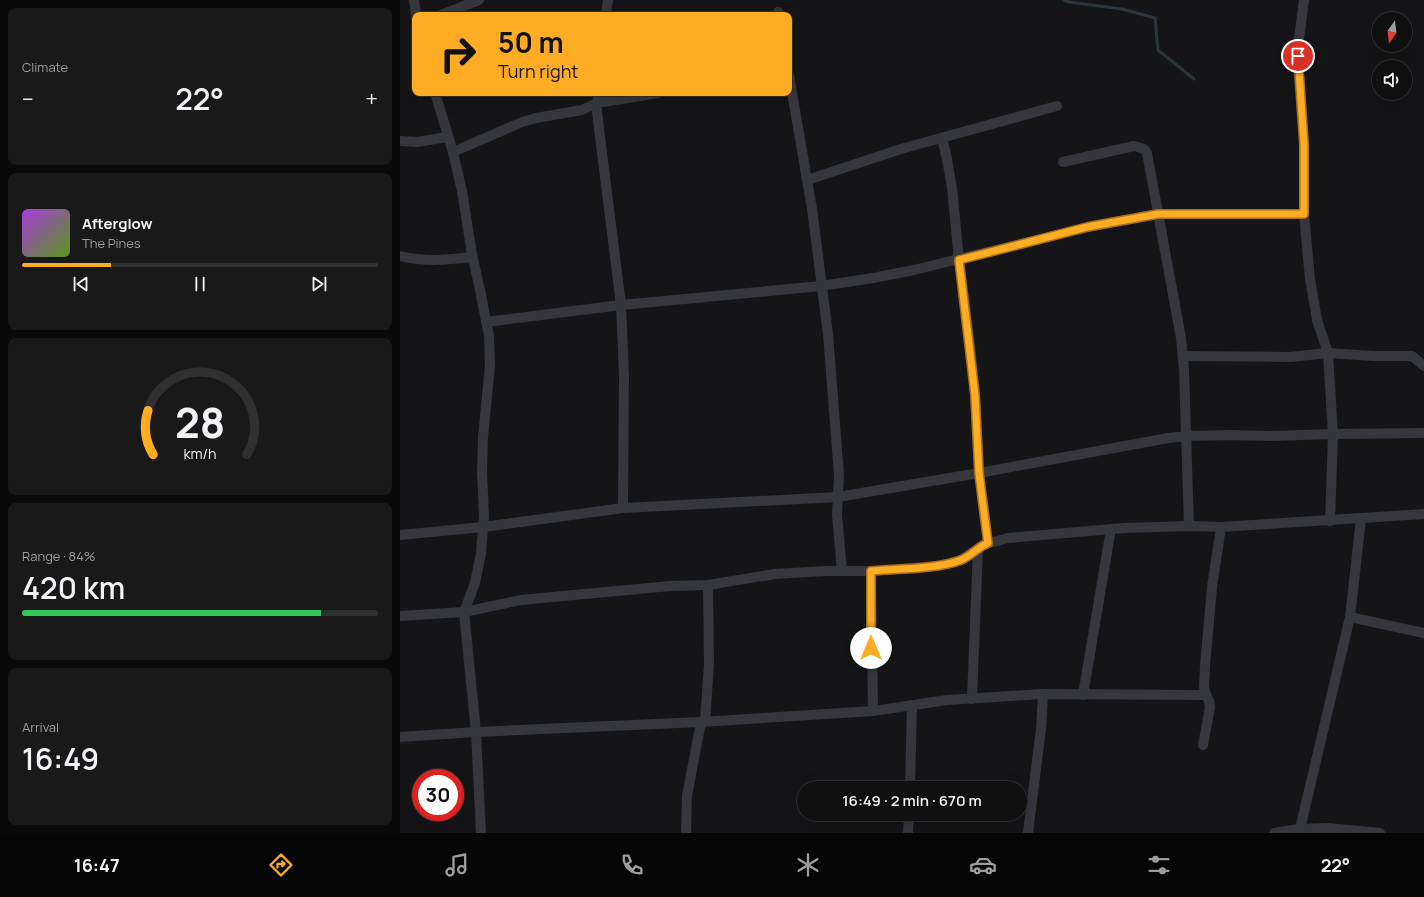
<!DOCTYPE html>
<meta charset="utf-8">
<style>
:root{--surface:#101011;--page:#19191a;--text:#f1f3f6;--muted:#9c9d9f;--line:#303031;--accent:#ffac25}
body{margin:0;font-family:Manrope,sans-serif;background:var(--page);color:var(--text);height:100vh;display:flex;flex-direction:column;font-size:15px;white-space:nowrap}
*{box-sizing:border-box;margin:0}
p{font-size:13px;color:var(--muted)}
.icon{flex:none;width:22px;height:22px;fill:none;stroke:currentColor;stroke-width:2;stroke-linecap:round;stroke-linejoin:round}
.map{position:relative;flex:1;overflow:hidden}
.panel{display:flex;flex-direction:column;gap:8px;padding:8px;background:#090909;width:400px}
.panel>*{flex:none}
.top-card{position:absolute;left:12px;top:12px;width:380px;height:84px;border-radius:8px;box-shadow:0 4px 16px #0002,0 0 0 1px var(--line);background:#ffac25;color:#111;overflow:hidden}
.needle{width:26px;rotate:194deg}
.fabs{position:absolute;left:972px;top:12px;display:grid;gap:8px}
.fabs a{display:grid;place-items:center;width:40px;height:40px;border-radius:50%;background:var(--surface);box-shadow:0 4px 16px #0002,0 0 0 1px var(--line);font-size:20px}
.speed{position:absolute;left:12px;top:769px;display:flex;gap:8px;font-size:20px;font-weight:700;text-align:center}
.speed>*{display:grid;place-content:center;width:52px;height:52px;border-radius:50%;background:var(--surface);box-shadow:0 4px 16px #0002,0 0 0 1px var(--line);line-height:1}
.speed .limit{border:6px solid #d22;background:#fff;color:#111}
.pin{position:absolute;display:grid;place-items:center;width:34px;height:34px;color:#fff;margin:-17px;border:2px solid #fff;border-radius:50%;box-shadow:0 1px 4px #0007}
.me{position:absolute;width:44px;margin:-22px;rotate:0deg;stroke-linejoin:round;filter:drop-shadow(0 0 3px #0008)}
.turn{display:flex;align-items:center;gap:14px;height:84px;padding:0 20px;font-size:18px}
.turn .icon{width:52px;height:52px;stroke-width:2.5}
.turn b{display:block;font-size:28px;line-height:34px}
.big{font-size:30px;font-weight:600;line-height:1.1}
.panel .tile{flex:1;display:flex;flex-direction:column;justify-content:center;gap:6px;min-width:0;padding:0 14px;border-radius:8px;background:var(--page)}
.panel .dial{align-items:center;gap:0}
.dial svg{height:104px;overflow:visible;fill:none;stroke:var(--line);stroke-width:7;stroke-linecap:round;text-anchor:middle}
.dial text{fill:var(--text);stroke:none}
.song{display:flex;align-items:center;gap:12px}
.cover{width:48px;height:48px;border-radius:6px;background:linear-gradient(135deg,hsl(280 70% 55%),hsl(90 70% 35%))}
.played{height:4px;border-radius:2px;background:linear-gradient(90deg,var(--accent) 25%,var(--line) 25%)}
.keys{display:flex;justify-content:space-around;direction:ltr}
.heat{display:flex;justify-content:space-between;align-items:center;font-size:22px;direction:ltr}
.charge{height:6px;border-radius:3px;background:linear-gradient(90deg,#34c759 84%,var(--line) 0)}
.trip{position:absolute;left:397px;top:781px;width:230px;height:40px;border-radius:20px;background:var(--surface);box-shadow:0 4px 16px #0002,0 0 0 1px var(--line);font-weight:600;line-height:40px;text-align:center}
.menu{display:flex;height:64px;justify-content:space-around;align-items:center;background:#060607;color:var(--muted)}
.menu .icon{width:28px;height:28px}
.menu .active{color:var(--accent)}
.menu b{font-size:18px;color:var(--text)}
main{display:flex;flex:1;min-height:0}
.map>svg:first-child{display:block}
</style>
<main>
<section class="panel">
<div class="tile"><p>Climate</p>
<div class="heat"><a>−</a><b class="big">22°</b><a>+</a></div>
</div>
<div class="tile">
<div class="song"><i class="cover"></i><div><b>Afterglow</b><p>The Pines</p></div></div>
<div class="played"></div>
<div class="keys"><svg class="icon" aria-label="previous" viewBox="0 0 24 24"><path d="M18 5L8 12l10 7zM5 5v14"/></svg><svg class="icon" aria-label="pause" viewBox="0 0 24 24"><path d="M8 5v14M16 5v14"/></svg><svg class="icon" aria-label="next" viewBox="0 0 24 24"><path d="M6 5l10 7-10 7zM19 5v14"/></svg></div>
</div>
<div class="tile dial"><svg viewBox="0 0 100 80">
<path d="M14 69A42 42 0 1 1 86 69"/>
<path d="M14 69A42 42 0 0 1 10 35" stroke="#ffac25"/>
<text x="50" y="56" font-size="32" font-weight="700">28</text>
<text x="50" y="72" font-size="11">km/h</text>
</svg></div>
<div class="tile"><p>Range · 84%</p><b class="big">420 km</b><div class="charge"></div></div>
<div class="tile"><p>Arrival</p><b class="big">16:49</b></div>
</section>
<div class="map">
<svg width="1024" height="833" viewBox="0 0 1024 833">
<rect width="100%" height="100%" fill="#151517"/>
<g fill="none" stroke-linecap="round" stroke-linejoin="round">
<polyline stroke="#2a353c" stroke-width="3" points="664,0 669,2 722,9 755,18 758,50 794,79"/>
<g stroke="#35373c" stroke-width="10">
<polyline points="14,0 16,15"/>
<polyline points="904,0 898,46 898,67 904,144 904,214 910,279 917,320 928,353 933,434 930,521"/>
<polyline points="378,12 379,15"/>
<polyline points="41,15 79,0"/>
<polyline points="206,15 208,0"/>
<polyline points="389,75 412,209 428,334 439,475 437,515 442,571"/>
<polyline points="35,93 53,152 62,191 72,254 80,290 89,336 90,365 83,437 82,472 84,516 81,553 75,583 64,612 76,732 81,833"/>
<polyline points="198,93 197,111 199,129 221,305 224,375 223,508"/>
<polyline points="542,138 547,159 552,188 559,260 570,344 575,395 579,473 588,543"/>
<polyline points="0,141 17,142 47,137"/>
<polyline points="53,152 122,122 136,118 182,110 197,103 258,93"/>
<polyline points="663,162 734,146 744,149 747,153 781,338 784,370 789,526"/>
<polyline points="407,180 501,149 657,106"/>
<path d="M0,256C26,262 46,260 72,257"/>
<polyline points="86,322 221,305 421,286 473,278 514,270 698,225 758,214 904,214"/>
<polyline points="783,356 890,357 928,353 974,356 1012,356 1024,366"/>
<polyline points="0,535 83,527 223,508 438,497 579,473 768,438 787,436 831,435 871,436 933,434 1024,433"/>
<polyline points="471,571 473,711"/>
<polyline points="0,616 64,612 121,600 270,586 308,585 375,574 425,571 471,571 538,566 561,560 583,545 608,538 724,528 789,526 821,527 1024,514"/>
<polyline points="950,617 1024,633"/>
<polyline points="683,695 711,529"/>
<polyline points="572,699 578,548"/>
<polyline points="305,721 309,665 308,585"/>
<polyline points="0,737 76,732 301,722 473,711 547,700 643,694 806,695"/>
<polyline points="803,745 810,707 809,701 806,695 804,687 805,666 812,587 821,527"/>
<polyline points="510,788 512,705"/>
<polyline points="286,833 287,796 301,722"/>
<polyline points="508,833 509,814"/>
<polyline points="628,833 641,729 643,694"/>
<polyline points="874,833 899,829 928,828 980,833"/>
<polyline points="899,833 950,617 961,519"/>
</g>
</g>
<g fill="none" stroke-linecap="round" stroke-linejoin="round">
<defs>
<path id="route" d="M471,648V571C497,569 538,569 561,560C571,556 578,547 588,543L579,473L575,395L559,260L687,227L758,214H904V144L898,56"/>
</defs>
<use href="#route" stroke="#a67018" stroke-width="10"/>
<use href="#route" stroke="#ffac25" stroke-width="7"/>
</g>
</svg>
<div class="fabs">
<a><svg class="needle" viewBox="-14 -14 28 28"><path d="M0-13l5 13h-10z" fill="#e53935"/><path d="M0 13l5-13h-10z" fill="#9c9d9f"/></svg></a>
<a><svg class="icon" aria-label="sound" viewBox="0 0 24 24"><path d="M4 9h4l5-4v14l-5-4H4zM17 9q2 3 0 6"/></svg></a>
</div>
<div class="speed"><div class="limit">30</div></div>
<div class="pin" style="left:898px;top:56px;background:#d93025"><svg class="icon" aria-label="arrive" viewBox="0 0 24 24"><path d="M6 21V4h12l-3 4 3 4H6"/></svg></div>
<svg class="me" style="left:471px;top:648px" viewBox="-20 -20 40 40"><circle r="19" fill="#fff"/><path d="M0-13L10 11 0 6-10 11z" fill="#ffac25"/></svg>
<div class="trip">16:49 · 2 min · 670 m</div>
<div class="top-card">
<div class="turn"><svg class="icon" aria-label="right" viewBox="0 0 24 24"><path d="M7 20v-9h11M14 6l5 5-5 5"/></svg><div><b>50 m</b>Turn right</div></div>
</div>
</div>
</main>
<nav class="menu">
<b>16:47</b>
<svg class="icon active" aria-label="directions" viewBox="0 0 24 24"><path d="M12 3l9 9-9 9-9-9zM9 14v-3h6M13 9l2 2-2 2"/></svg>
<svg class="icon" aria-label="music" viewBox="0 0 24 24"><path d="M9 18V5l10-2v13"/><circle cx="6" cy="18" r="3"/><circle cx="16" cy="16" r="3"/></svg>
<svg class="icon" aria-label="phone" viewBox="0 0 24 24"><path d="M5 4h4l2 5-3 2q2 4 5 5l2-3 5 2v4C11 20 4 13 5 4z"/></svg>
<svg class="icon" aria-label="climate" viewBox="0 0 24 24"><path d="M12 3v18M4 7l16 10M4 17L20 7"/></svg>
<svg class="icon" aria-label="car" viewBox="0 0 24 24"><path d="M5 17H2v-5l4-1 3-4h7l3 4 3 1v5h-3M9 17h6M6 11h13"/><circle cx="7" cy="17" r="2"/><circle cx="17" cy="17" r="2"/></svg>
<svg class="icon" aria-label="filters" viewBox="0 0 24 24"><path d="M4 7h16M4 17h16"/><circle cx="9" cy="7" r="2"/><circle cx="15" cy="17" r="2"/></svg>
<b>22°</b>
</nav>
